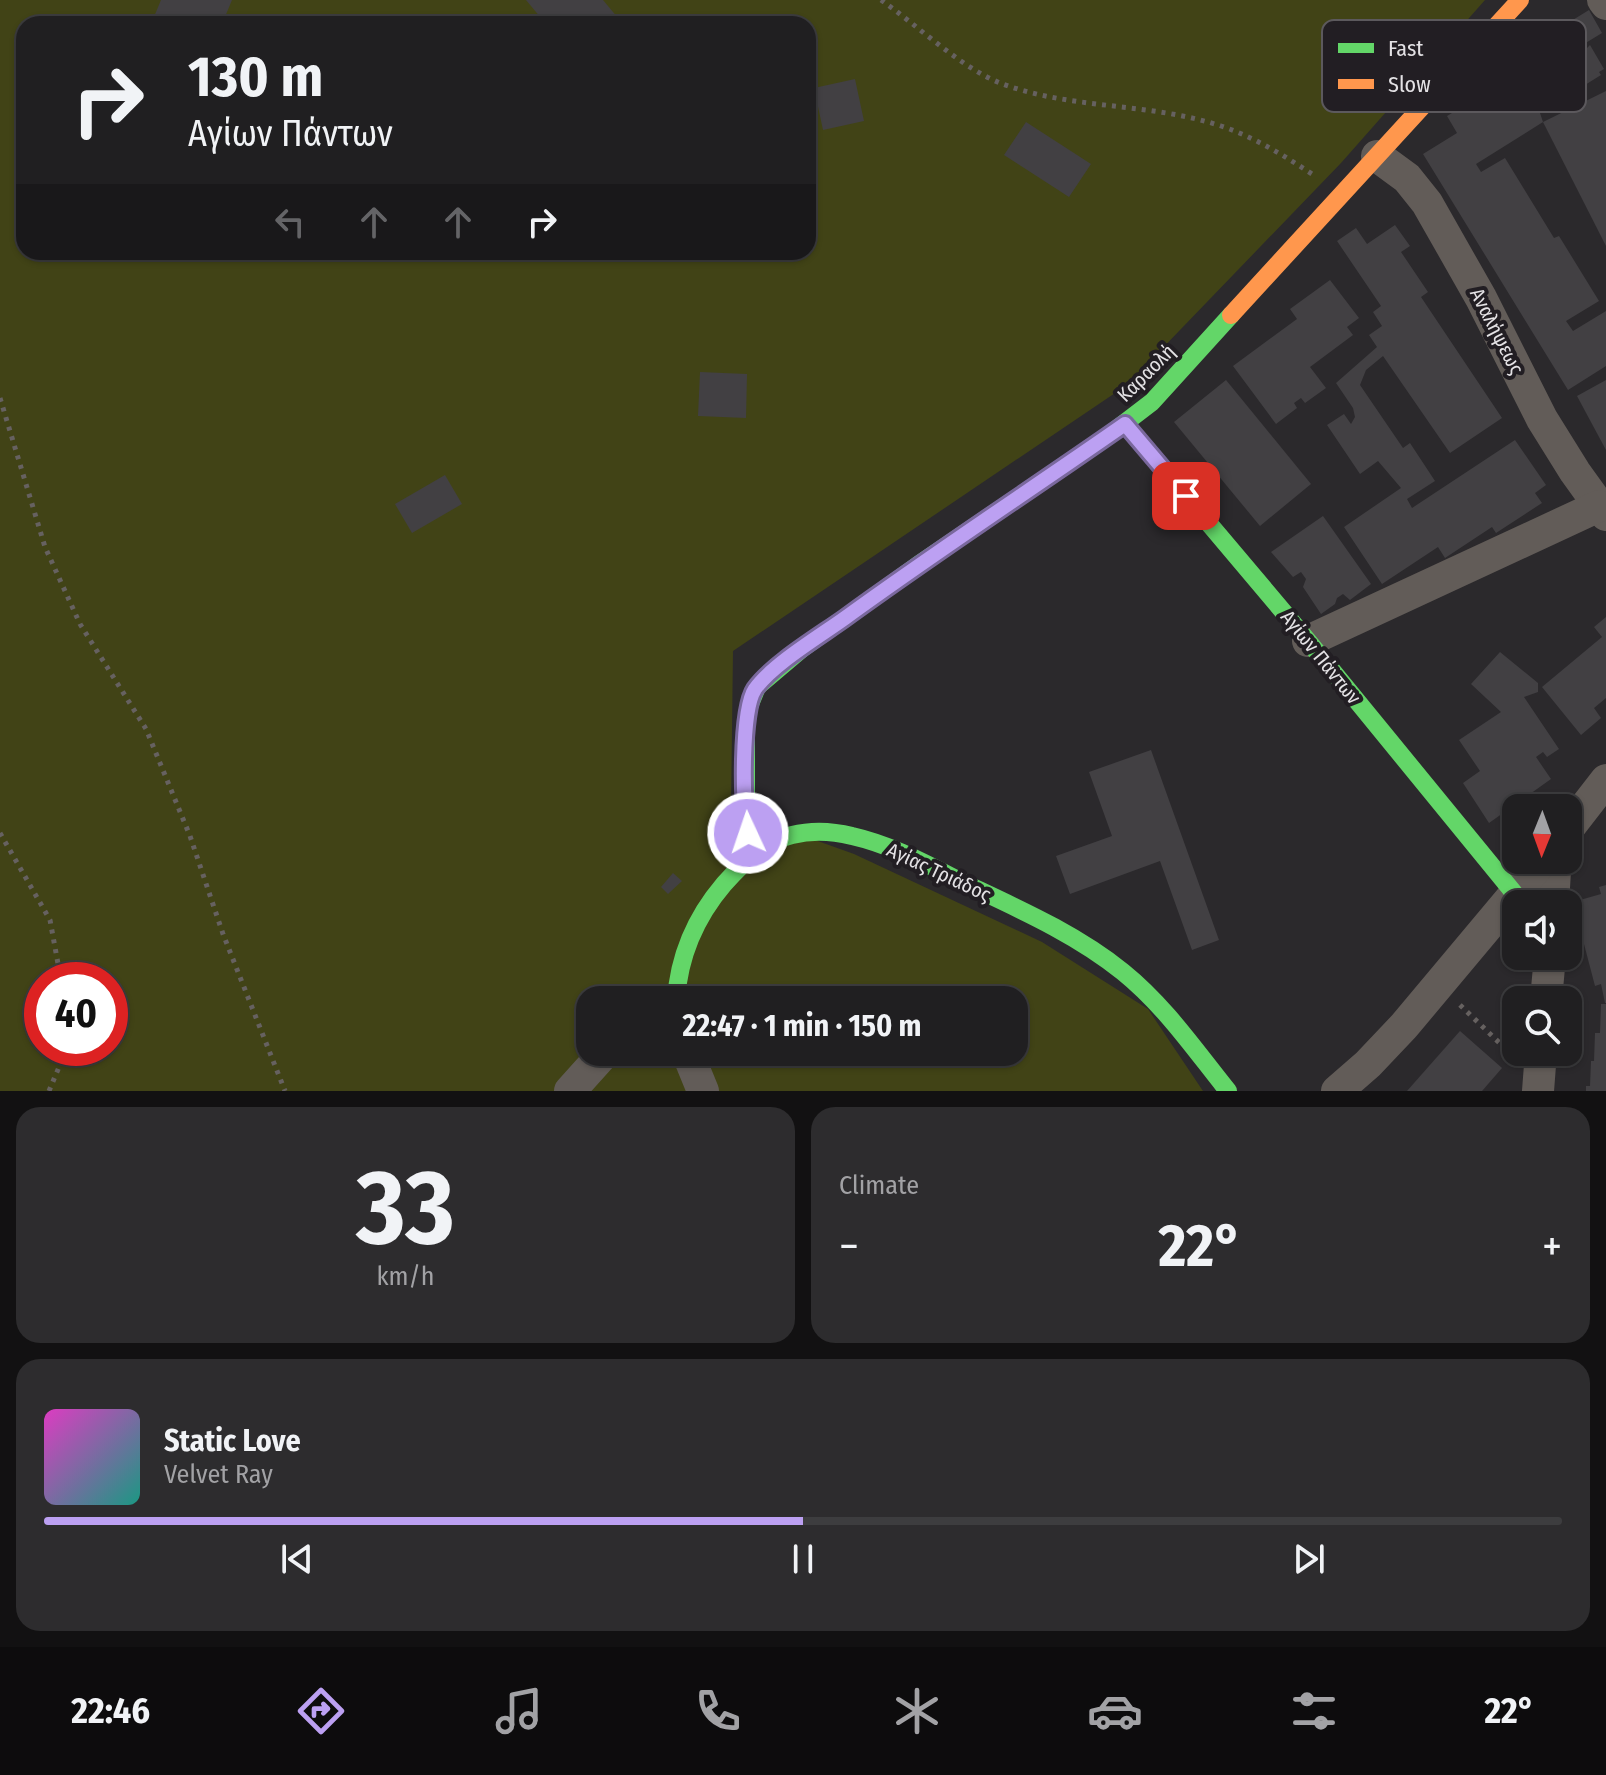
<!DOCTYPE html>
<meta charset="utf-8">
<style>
:root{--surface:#201f21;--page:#2d2c2e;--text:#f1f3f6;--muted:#a2a2a5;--line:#3d3d3f;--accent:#bca0f2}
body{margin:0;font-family:"Fira Sans Condensed",sans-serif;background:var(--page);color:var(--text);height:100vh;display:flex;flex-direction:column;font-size:30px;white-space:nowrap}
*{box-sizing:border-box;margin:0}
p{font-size:26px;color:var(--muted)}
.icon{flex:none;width:44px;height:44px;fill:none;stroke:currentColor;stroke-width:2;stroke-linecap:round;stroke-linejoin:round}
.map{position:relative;height:1091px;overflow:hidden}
.sheet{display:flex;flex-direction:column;gap:16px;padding:16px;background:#121112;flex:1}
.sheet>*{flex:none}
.hud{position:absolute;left:16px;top:16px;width:800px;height:244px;border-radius:24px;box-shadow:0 2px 6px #0004,0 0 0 2px var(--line);background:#201f21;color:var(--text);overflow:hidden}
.needle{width:52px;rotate:181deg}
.fabs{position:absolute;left:1502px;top:794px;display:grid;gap:16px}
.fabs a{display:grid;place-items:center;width:80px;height:80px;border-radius:16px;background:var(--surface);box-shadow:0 2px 6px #0004,0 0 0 2px var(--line);font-size:40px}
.speed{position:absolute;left:24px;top:962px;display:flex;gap:16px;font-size:40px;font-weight:700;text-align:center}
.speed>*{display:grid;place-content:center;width:104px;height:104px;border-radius:50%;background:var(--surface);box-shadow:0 2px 6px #0004,0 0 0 2px var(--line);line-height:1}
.speed .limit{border:12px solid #d22;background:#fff;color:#111}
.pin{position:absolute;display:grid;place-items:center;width:68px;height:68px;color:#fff;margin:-34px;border-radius:16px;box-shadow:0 4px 12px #0006}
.me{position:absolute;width:88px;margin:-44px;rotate:357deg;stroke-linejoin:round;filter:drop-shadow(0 0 6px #0008)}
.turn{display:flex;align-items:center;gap:28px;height:168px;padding:0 40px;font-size:36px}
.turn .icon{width:104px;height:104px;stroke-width:2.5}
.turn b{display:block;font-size:56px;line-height:68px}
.lanes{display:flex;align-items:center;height:76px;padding:0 40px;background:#0003;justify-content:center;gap:40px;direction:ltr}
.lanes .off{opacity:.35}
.big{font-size:60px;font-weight:700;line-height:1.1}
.sheet .tile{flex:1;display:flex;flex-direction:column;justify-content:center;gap:12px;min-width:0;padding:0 28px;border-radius:24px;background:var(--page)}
.sheet .dial{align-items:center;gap:0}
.dial b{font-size:104px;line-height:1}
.song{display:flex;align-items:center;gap:24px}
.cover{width:96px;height:96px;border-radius:12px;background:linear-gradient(135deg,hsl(310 70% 55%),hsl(170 70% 35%))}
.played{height:8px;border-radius:4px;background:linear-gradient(90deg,var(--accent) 50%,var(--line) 50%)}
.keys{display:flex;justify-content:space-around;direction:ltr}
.heat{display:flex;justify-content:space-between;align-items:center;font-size:44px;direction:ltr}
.sheet .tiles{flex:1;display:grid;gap:16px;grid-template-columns:1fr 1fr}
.tile:last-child{grid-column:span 2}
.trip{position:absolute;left:576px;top:986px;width:452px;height:80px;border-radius:24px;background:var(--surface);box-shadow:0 2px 6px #0004,0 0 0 2px var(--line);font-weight:700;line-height:80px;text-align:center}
.dock{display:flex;height:128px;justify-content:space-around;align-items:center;background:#0d0c0d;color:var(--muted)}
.dock .icon{width:56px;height:56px}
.dock .on{color:var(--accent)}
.dock b{font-size:36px;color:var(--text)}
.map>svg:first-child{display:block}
</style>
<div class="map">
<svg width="1606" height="1091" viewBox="0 0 1606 1091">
<rect width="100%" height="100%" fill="#2b292c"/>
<path fill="#414316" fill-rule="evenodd" d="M0,0H1485L1341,163L1127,385L733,651L731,810L854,854L1042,942L1148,1009L1203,1091H0ZM24,24H808V252H24ZM42,980H110V1048H42ZM590,1000H1014V1052H590Z"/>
<g fill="#424043">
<polygon points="161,0 232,0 222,24 151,24"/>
<polygon points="526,0 603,0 623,24 546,24"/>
<polygon points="1589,10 1602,33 1584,44 1587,48 1590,45 1604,69 1599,72 1601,75 1540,113 1543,122 1476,164 1481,172 1505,158 1554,238 1559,236 1599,301 1566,321 1573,331 1606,311 1606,366 1568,390 1423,154 1457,133 1447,116 1503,82 1495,68"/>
<polygon points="855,79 864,121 823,130 814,88"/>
<polygon points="1606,91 1606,246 1543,122"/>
<polygon points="1026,122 1091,164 1069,197 1004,155"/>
<polygon points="1395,225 1410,246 1401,252 1428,292 1421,297 1502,418 1450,453 1383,356 1366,370 1360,385 1403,448 1410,443 1435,481 1407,499 1412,508 1515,440 1546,485 1535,493 1542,503 1496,533 1492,527 1445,558 1438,547 1382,584 1344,527 1401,488 1378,461 1360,474 1327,425 1344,414 1351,424 1355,417 1353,408 1336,383 1377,347 1369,335 1382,326 1373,312 1381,306 1337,241 1356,228 1367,244"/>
<polygon points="1330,280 1359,318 1347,327 1353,335 1310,367 1326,388 1305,403 1301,398 1294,403 1297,408 1276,424 1233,366 1297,319 1290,309"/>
<polygon points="700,372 747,374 746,418 698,416"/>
<polygon points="1226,380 1311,484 1260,526 1174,422"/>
<polygon points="1606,380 1606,450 1577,396"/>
<polygon points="445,475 462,504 412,533 395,504"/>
<polygon points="1323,516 1371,584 1350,600 1343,594 1337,598 1335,604 1321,614 1303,587 1306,579 1301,572 1293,577 1271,552"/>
<polygon points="1606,617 1606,698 1594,708 1601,718 1581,735 1542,687 1602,637 1594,627"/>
<polygon points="1500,652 1538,683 1538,692 1524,697 1559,749 1547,757 1543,752 1536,757 1551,779 1489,823 1463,783 1480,771 1459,740 1501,712 1471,684"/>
<polygon points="1151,750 1219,940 1192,950 1160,861 1070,894 1056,856 1112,836 1089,772"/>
<polygon points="673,873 682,881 668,894 661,887"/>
<polygon points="1606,885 1606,1003 1605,1003 1601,984 1595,986 1573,902 1601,894 1599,887"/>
<polygon points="1601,1004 1606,1004 1606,1091 1586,1091 1586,1086 1590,1086 1591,1061 1594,1061 1595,1033 1600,1033"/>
<polygon points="1460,1031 1502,1068 1482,1091 1407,1091"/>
</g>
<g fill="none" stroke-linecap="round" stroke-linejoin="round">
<g stroke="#666160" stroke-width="5" stroke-dasharray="4 6" stroke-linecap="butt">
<path d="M881,0C917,25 960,67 1000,83C1071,110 1149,102 1221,126C1254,137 1283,155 1312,174"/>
<polyline points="0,398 45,547 80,624 146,729 190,836 223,934 285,1091"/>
<polyline points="0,833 50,920 61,980"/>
<polyline points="1460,1005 1510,1053"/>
<polyline points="49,1091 67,1048"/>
</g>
<g stroke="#625c58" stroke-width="32">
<polyline points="1603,0 1606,4"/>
<polyline points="1377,156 1407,178 1427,203 1481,298 1542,419 1575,472 1606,515"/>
<polyline points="1308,641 1599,506"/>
<polyline points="1568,829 1606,780"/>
<polyline points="1552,860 1555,871 1553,904"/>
<polyline points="1546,1000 1550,956"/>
<polyline points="687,1052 703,1091"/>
<polyline points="570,1091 605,1052"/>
<polyline points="1337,1091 1368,1064 1404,1026 1543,860"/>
<polyline points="1538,1091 1541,1052"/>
</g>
<g stroke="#63d668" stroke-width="18">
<polyline points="1125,424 1308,641 1514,893"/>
<polyline points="756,851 746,827 746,726 748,709 757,687 803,648 918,565 1105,438 1152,402 1231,315"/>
<path d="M676,1000C679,955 695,918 724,884C743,863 763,842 792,835C812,830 832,831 852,836C892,845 928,865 964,883C1019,909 1076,934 1123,972C1165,1006 1195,1050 1228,1091"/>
</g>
<polyline stroke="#ff974d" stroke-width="18" points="1231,315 1520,0"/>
</g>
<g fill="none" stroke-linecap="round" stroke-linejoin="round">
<defs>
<path id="route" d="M748,833C742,808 741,710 755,689C773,664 820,636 845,618C937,551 1032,489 1125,424L1186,496"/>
</defs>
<use href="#route" stroke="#7a689d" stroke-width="20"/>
<use href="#route" stroke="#bca0f2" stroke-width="14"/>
</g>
<g text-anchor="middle" stroke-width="8" stroke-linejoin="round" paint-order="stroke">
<g font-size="20" fill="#e4e2e5" stroke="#221e23">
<text transform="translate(1497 331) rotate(63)" y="7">Αναλήψεως</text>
<text transform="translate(1146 373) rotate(-45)" y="7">Καραολή</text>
<text transform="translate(1321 657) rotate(51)" y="7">Αγίων Πάντων</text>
<text transform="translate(939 872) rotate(25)" y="7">Αγίας Τριάδος</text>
</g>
</g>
<rect x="1322" y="20" width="264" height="92" rx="12" fill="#221e23" stroke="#5c595d" stroke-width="2"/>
<rect x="1338" y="43" width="36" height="10" fill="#63d668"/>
<rect x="1338" y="79" width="36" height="10" fill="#ff974d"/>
<g font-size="22" fill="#e4e2e5">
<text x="1388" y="56">Fast</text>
<text x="1388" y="92">Slow</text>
</g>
</svg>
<div class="fabs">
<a><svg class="needle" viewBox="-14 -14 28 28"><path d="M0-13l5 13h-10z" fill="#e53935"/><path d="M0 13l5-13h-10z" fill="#a2a2a5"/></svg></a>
<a><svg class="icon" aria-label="sound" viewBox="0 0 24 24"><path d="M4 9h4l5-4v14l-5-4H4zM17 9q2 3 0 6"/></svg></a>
<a><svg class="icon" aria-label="search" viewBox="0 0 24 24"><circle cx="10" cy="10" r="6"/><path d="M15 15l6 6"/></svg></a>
</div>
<div class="speed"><div class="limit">40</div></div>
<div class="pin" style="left:1186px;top:496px;background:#d93025"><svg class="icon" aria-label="arrive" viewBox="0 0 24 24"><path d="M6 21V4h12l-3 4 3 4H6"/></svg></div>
<svg class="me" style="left:748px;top:833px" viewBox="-20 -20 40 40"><circle r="17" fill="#bca0f2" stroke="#fff" stroke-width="3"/><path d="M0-11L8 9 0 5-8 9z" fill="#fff"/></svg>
<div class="trip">22:47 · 1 min · 150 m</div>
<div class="hud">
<div class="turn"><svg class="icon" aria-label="right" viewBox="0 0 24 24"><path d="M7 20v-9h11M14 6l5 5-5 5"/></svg><div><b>130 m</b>Αγίων Πάντων</div></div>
<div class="lanes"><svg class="icon off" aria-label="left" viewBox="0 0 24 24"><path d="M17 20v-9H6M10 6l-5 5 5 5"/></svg><svg class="icon off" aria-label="ahead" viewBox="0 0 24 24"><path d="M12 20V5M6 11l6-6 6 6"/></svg><svg class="icon off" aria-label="ahead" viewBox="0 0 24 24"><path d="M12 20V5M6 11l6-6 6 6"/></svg><svg class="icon" aria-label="right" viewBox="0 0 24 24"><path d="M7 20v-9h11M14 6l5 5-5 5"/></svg></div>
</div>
</div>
<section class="sheet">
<div class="tiles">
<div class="tile dial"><b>33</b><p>km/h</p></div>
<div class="tile"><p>Climate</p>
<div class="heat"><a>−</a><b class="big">22°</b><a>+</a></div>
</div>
<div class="tile">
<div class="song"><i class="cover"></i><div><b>Static Love</b><p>Velvet Ray</p></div></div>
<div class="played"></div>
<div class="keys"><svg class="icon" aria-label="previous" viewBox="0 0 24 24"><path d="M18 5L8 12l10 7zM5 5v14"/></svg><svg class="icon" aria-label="pause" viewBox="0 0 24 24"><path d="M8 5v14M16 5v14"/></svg><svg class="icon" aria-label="next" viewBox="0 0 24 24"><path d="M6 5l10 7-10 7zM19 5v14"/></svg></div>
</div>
</div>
</section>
<nav class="dock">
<b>22:46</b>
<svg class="icon on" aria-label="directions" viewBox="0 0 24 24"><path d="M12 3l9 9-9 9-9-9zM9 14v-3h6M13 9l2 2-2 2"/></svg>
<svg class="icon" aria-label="music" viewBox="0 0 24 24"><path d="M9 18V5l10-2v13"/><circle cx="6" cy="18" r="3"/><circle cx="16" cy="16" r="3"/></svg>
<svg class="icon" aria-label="phone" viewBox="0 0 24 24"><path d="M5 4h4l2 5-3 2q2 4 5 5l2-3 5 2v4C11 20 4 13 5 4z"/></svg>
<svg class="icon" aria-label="climate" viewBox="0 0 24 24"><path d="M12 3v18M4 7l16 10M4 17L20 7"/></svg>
<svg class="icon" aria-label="car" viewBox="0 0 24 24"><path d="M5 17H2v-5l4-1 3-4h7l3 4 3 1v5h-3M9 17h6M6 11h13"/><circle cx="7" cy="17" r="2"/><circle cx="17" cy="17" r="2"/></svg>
<svg class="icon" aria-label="filters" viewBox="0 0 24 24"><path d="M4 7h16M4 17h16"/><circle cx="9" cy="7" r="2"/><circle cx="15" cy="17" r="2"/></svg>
<b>22°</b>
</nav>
